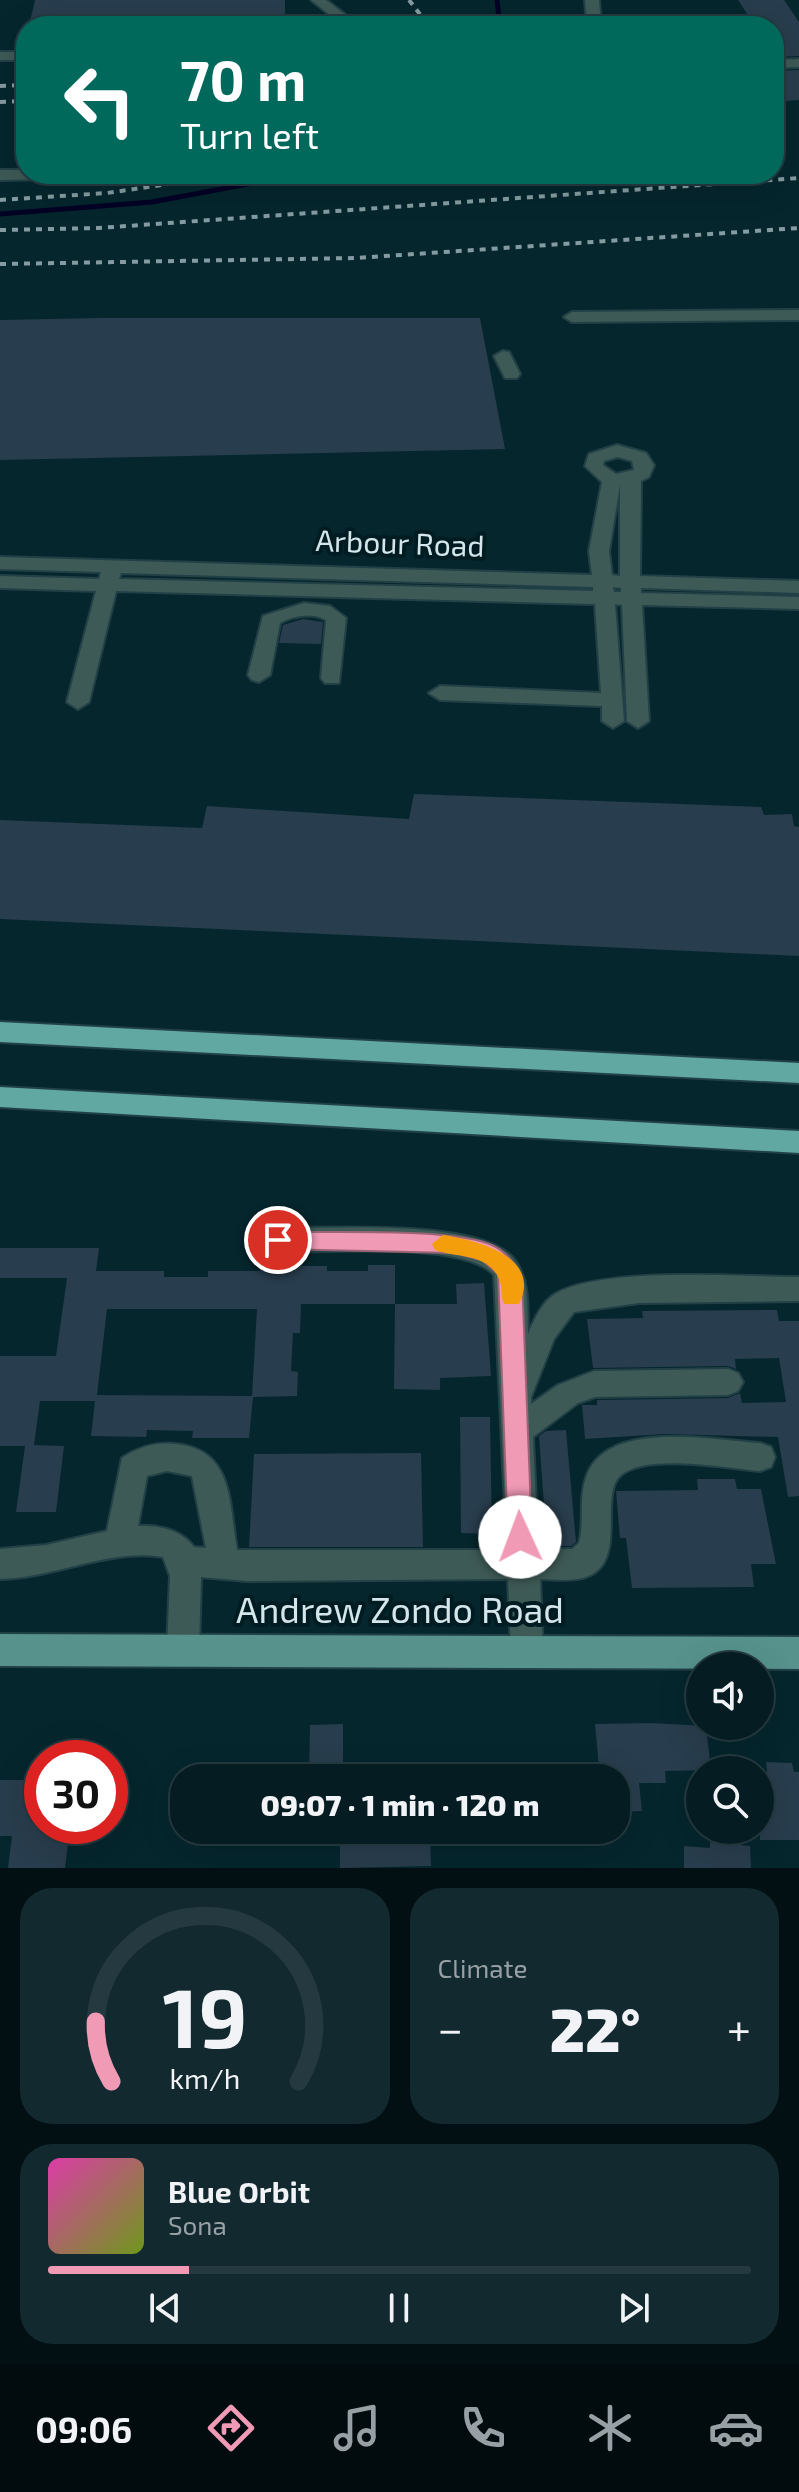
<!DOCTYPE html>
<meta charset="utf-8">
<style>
:root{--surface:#041c22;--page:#12292f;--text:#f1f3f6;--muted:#97a1a5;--line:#253a40;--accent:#f09ab6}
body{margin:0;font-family:"Exo 2",sans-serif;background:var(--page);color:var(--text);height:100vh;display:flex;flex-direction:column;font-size:30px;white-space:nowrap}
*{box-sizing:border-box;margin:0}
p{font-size:26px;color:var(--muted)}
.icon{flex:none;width:44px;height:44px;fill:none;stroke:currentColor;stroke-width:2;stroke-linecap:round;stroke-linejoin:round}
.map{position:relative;height:1868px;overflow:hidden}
.details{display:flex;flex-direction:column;gap:20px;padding:20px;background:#020f13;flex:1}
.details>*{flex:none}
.top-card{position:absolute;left:16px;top:16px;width:768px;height:168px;border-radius:32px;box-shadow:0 8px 32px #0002,0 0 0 2px var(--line);background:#00695c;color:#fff;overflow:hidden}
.tools{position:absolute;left:686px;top:1652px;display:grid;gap:16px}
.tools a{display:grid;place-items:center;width:88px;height:88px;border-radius:50%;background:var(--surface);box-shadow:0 8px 32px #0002,0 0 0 2px var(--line);font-size:40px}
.speed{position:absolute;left:24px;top:1740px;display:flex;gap:16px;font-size:40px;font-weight:700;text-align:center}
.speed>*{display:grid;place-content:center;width:104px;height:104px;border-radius:50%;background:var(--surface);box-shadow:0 8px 32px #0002,0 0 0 2px var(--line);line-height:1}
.speed .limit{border:12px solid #d22;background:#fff;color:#111}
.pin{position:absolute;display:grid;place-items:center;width:68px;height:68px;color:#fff;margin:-34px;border:4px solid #fff;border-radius:50%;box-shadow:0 2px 8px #0007}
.me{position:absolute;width:88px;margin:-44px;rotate:358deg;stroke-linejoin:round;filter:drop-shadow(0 0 6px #0008)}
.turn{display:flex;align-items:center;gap:28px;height:168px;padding:0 32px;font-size:36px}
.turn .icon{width:104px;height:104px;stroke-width:2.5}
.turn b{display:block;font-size:56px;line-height:68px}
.big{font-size:60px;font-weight:800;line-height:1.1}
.details .tile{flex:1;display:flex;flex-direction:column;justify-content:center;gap:12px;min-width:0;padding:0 28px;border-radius:32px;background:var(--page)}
.details .dial{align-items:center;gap:0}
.dial svg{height:208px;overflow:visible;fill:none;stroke:var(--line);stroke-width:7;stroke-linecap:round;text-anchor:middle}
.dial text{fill:var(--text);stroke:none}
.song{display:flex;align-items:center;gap:24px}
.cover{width:96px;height:96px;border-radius:12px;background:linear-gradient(135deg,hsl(320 70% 55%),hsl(80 70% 35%))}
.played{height:8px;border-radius:4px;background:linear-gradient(90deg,var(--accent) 20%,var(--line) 20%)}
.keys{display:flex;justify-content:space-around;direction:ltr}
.heat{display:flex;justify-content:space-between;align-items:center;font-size:44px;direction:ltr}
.details .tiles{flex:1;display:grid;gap:20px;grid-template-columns:1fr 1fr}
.tile:last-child{grid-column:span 2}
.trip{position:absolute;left:170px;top:1764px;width:460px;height:80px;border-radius:32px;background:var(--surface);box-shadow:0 8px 32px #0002,0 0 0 2px var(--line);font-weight:800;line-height:80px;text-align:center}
.tab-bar{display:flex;height:128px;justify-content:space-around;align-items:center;background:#020b0e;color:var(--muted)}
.tab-bar .icon{width:56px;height:56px}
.tab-bar .selected{color:var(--accent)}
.tab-bar b{font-size:36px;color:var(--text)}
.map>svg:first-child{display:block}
</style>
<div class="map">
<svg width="799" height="1868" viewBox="0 0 799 1868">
<rect width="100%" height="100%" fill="#05262d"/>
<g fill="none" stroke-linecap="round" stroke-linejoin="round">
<g stroke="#030225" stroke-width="5">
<polyline points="497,0 500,26"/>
<polyline points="0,214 152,202 301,174"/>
</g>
</g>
<g fill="#283d4d" fill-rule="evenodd">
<polygon points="35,0 285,0 285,26 29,26"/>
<polygon points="738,0 784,0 799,22 799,56 774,57 774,26 755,26"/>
<polygon points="799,70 799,100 774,102 774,71"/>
<polygon points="101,318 480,318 505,449 0,460 0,320"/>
<polygon points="303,619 323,622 321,644 279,643 283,625"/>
<polygon points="414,794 761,807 764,815 792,814 794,826 799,827 799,956 0,919 0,820 202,828 207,806 409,819"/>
<path d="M0,1248H99L96,1271H164V1277H208V1271H260L261,1261H300V1266H327V1271H368V1265H395V1304H301L300,1333H293L291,1371L298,1372L297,1396L253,1397L249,1438H192L193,1431L147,1430L146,1437L91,1436L95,1401H40L34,1445L64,1446L56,1512H16L25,1446H0V1356H56L67,1278H0ZM107,1309H257L252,1396L97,1395Z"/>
<polygon points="484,1283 491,1376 440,1378 440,1390 394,1389 395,1304 457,1304 456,1284"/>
<polygon points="777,1310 779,1321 799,1321 799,1496 788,1497 778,1437 664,1434 585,1439 582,1405 597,1405 597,1400 728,1398 740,1393 742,1403 786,1402 779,1358 735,1359 736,1369 728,1366 593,1368 587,1319 643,1318 642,1311"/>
<polygon points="460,1417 490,1417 492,1534 461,1533"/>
<polygon points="566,1430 576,1542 571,1546 547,1546 539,1436 546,1431"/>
<polygon points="421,1453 423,1547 249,1547 254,1454"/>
<polygon points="697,1479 735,1479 737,1489 761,1489 776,1564 751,1564 754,1587 632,1588 626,1538 620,1538 616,1491 698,1490"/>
<polygon points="652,1723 706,1726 711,1770 665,1771 666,1783 639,1783 642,1811 616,1812 616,1778 600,1778 595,1724"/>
<polygon points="343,1724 343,1778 309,1778 310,1725"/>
<polygon points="766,1762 792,1763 794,1772 799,1772 799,1840 760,1840 760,1772 767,1772"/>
<polygon points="0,1780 42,1780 42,1826 70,1826 65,1868 8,1868 12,1836 0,1836"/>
<polygon points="340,1830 423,1830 423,1834 430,1833 431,1866 340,1868"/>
<polygon points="710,1842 750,1846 751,1868 684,1868 684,1846 710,1848"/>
</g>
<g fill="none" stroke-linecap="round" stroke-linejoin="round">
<defs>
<g id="minor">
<polygon points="311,0 326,0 360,26 344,26"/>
<polygon points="585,0 599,0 601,26 587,26"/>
<polygon points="689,17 694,18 694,24 638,26 645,22"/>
<polygon points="536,21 558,26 530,26"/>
<rect x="0" y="52" width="26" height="8"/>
<polygon points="799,59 799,67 774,68 774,60"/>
<polygon points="0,170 26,170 26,174 60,174 52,179 0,180"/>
<polygon points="799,310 799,320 572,322 564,317 572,312"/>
<polygon points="503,351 509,352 520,374 517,378 505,378 494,356"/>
<path d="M617,445L646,453L654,465L649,477L641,481L640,576L799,581V593L641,588V593L799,597V609L642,605L649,721L638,728L627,721L622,605L615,604L624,721L613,728L602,721V706L440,700L429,693L440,686L601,693L595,604L116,591L89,702L78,709L67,702L96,591L0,588V576L99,579L101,572L0,569V557L592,575L589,551L602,482L585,466L589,454ZM618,457L632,461L634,470L616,474L603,465L604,461ZM620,485V576L612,575L609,551ZM121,573L593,587V591L119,579ZM613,587L621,588V592H614Z"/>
<path d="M304,603L330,606L346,618L339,683H325L321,678L326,620C312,612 293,616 280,623L270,675L259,682L252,680L248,675L263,616Z"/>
<path d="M278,1228C329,1229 487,1217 516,1262C530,1282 527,1310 528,1334C534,1320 542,1302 555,1294C604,1266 740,1277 799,1277V1301L639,1303L574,1312L554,1339L531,1397V1404L558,1385L594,1371L728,1369L738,1373L743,1382L738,1391L728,1395L595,1397L578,1403L533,1437L538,1549H572L579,1543C585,1521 578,1497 587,1475C608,1419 713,1440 760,1443L771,1447L775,1457L771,1467L760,1471C727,1468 647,1453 621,1475C596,1496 633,1571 577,1579C565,1581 552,1579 540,1579L543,1651L538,1662L527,1667L516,1662L511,1651L508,1579L247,1581L201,1577L199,1649L194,1660L183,1665L172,1660L167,1649L170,1576L163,1557C110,1548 55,1578 0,1579V1549L46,1545L107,1531L122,1458C139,1447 155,1442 175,1444C234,1449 229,1504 237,1550H507L494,1275C465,1241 324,1252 278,1252L268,1248L264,1240L268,1232ZM167,1471L192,1476L206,1548L194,1547C181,1530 160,1525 138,1526L147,1476Z"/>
</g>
<polygon id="major" points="0,1634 799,1637 799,1669 0,1666"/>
<g id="highway">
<polygon points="0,1022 799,1063 799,1083 0,1042"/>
<polygon points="0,1087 799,1131 799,1153 0,1107"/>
</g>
</defs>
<use href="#minor" stroke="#224147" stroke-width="4"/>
<use href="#major" stroke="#224147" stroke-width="4"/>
<use href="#highway" stroke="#224147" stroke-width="4"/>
<use href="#minor" fill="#3e5a56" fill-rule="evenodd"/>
<use href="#major" fill="#57928c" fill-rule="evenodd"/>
<use href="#highway" fill="#60a8a1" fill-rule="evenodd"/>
<g stroke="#849ca1" stroke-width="4" stroke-dasharray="6 6" stroke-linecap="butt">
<polyline points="409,0 429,26"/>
<polyline points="0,86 26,85"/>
<polyline points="0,102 26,101"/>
<polyline points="0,200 107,193 238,174"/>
<polyline points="0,230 99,228 799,178"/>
<polyline points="0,264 356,258 799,228"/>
</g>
</g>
<path fill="#f09ab6" stroke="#9c6476" stroke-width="2" d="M278,1232C325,1233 458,1227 494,1246C508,1253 515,1265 522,1278L532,1537L529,1545L520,1548L512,1545L508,1537L498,1274L482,1260L454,1253L278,1249L267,1240Z"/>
<path fill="#f59e0b" d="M443,1235C475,1240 543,1256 519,1304H504C500,1296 503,1287 499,1279C488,1253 457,1258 435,1250L432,1244Z"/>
<g text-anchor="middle" stroke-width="8" stroke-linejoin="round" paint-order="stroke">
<g font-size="30" fill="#d4e6ea" stroke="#001c23">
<text transform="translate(400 544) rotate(2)" y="10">Arbour Road</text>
</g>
<g font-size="36" fill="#d4e6ea" stroke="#001c23">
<text x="400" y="1623">Andrew Zondo Road</text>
</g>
</g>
</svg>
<div class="tools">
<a><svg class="icon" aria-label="sound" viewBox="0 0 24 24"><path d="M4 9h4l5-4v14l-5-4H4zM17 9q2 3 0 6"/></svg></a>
<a><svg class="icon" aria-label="search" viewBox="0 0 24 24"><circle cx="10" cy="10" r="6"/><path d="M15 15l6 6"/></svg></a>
</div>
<div class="speed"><div class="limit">30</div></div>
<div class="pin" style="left:278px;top:1240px;background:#d93025"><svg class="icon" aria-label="arrive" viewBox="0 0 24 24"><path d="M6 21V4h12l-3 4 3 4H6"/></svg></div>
<svg class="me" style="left:520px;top:1537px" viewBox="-20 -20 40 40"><circle r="19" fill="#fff"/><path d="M0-13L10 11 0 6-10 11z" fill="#f09ab6"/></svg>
<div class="trip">09:07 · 1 min · 120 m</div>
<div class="top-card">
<div class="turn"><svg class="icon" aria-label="left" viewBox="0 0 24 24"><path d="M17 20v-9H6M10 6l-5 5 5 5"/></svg><div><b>70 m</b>Turn left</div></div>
</div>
</div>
<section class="details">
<div class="tiles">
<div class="tile dial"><svg viewBox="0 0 100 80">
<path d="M14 69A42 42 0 1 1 86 69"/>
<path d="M14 69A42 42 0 0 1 8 46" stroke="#f09ab6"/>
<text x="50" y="56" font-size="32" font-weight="700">19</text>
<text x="50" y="72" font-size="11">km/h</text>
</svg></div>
<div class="tile"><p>Climate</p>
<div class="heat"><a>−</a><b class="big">22°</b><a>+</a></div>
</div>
<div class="tile">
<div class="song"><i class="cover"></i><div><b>Blue Orbit</b><p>Sona</p></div></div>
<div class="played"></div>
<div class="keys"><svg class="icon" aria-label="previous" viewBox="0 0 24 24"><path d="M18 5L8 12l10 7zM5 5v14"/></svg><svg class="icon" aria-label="pause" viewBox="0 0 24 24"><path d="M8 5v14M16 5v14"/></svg><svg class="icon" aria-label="next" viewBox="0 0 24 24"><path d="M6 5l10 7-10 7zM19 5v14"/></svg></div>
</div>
</div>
</section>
<nav class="tab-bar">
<b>09:06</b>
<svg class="icon selected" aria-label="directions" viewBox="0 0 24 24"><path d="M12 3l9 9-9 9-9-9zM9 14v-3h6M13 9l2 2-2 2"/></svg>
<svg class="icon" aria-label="music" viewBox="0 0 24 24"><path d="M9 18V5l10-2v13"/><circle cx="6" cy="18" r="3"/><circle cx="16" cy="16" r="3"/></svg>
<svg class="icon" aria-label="phone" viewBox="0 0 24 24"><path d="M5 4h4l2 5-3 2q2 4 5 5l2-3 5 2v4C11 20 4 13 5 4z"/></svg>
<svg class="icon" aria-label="climate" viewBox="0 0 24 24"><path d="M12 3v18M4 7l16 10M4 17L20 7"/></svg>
<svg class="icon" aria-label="car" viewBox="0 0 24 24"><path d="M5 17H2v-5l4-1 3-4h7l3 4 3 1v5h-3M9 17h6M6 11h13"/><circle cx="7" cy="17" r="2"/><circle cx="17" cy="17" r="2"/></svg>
</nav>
